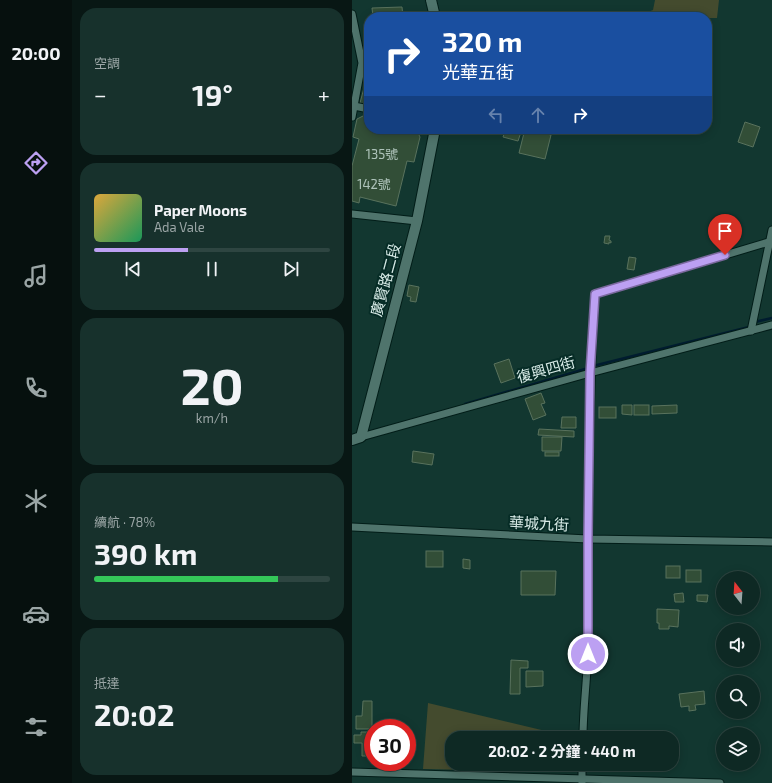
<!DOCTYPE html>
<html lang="zh-TW">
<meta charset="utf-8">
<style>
:root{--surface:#0e2924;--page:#17312c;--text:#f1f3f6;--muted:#9ba6a6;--line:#2e4541;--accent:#bca0f2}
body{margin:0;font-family:"Exo 2","Noto Sans TC",sans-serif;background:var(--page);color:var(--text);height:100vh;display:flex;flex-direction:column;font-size:15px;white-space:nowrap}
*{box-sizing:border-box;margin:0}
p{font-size:13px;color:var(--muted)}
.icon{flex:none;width:22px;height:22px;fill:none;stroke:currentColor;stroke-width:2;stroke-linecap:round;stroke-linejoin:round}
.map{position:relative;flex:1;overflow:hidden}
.panel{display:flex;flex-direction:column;gap:8px;padding:8px;background:#081714;width:280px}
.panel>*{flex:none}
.guide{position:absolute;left:12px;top:12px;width:348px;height:122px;border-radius:16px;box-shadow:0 2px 10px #0003,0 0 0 1px var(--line);background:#1a4fa0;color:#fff;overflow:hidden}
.needle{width:26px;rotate:343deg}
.fabs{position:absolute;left:364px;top:571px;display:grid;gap:8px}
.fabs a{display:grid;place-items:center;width:44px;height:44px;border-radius:50%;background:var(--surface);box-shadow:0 2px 10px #0003,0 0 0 1px var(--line);font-size:20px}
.speed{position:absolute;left:12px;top:719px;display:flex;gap:8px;font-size:20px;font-weight:700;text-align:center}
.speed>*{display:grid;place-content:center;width:52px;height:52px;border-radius:50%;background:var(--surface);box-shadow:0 2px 10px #0003,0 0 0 1px var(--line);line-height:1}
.speed .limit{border:6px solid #d22;background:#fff;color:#111}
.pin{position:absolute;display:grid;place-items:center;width:34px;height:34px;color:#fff;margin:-41px -17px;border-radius:50% 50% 50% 0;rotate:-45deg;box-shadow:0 0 4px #0007}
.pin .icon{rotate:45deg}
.me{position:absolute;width:44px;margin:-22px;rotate:0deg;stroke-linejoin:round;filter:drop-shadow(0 0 3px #0008)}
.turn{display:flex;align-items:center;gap:14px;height:84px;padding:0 12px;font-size:18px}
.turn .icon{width:52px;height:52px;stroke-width:2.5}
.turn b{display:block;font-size:28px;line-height:34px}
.lanes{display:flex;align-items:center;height:38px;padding:0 12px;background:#0003;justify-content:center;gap:20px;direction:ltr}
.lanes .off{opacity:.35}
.big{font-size:30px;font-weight:700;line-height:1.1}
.panel .tile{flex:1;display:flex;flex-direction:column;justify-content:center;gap:6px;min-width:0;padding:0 14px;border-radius:16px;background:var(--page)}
.panel .dial{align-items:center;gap:0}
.dial b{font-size:52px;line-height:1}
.song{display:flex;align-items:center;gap:12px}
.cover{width:48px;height:48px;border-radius:6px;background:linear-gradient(135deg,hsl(40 70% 55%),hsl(150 70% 35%))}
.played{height:4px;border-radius:2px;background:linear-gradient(90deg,var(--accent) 40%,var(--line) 40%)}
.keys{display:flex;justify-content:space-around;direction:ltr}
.heat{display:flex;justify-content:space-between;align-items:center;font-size:22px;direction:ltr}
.charge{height:6px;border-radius:3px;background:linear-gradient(90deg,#34c759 78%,var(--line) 0)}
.trip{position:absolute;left:93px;top:731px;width:234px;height:40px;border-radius:16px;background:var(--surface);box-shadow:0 2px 10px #0003,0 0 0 1px var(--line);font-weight:700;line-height:40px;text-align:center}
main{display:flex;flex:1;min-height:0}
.tabs{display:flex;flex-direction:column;width:72px;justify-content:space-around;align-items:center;background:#06100e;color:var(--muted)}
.tabs .icon{width:28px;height:28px}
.tabs .on{color:var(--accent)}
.tabs b{font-size:18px;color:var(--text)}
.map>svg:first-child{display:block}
</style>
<main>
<nav class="tabs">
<b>20:00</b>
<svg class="icon on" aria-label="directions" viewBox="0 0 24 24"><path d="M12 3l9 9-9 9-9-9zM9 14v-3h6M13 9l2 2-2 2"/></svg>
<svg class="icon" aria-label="music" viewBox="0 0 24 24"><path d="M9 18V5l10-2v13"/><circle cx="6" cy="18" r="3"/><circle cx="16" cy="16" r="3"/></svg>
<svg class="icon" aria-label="phone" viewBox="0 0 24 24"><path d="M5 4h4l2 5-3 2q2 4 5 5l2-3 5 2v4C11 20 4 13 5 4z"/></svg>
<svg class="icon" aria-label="climate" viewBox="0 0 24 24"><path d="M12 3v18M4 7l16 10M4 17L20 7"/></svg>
<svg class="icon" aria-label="car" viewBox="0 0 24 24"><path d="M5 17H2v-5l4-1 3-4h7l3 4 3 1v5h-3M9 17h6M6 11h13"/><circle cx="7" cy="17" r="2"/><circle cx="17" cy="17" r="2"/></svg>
<svg class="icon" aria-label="filters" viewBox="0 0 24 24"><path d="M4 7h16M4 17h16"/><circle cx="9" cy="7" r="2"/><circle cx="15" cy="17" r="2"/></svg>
</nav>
<section class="panel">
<div class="tile"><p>空調</p>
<div class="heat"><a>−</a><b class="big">19°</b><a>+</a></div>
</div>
<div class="tile">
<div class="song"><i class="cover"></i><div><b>Paper Moons</b><p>Ada Vale</p></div></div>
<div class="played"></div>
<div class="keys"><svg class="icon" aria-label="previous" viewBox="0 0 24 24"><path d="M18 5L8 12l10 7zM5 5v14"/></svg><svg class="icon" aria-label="pause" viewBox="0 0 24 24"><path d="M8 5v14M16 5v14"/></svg><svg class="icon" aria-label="next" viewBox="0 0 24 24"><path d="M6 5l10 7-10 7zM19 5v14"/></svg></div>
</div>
<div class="tile dial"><b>20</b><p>km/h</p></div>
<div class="tile"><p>續航 · 78%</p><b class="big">390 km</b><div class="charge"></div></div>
<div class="tile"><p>抵達</p><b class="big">20:02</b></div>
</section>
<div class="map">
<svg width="420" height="783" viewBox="0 0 420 783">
<rect width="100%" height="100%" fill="#123730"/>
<g fill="#444b2e">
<polygon points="303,0 367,0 365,18 355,18 355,17 296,17 296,12 301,10"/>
<polygon points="76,703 223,738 100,738 100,764 227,764 227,772 71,769"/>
</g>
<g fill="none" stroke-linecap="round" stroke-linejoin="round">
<g stroke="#001c2f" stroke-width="2.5">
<polyline points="403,322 420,318"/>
<polyline points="245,365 397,327"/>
<polyline points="113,404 233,369"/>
</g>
</g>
<g fill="#324e37" stroke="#59725d">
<polygon points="50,7 51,17 21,17 20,8"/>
<polygon points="17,44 17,71 15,71 15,45"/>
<polygon points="13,84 17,85 17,105 8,103"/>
<polygon points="13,115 17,116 17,129 64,129 68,137 62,162 55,161 44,206 8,197 7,203 0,201 0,166 7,139 1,137 5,119"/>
<polygon points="393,122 408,127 401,147 386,142"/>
<polygon points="154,129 170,129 166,141 151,137"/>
<polygon points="173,129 199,135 193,159 167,153"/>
<polygon points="253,236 258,236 257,240 259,241 259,243 257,242 257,244 252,243"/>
<polygon points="277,257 284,258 282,270 275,269"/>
<polygon points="57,285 67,287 64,302 58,301 59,297 55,296"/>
<polygon points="157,359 163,378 149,383 142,364"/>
<polygon points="189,393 193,403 189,404 194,415 181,420 173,399"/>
<polygon points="270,405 280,405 280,415 270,414"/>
<rect x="282" y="405" width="15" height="10"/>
<polygon points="325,405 325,413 300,414 300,406"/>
<rect x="247" y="407" width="17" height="11"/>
<polygon points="210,417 224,417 224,428 209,428"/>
<polygon points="187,429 222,431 222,437 186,435"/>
<polygon points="190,437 210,437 209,451 190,451"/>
<polygon points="61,451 82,454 80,465 60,462"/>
<rect x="193" y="452" width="14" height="4"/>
<rect x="74" y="551" width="17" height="16"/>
<polygon points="111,559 118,560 118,569 111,568"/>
<rect x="314" y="566" width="14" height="12"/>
<rect x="334" y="570" width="15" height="12"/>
<polygon points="169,571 204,571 203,595 169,595"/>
<polygon points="331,593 332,602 323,602 322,594"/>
<polygon points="345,595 356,595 355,602 345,601"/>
<polygon points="305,609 327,610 326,627 317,626 317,629 307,629 307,623 305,623"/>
<polygon points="159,660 176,661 176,668 168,668 168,694 158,694"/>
<polygon points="174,671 191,671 191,686 174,687"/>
<polygon points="352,691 353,704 343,705 344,710 337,711 337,706 329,707 327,694"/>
<polygon points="11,701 20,701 20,729 4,729 4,716 10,716"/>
<polygon points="9,732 18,732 18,756 10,756 10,743 2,743 2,735 9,735"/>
</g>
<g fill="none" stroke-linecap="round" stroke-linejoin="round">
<defs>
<g id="street">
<polyline points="0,14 10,63 0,117"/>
<polyline points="2,106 17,109"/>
<polyline points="0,214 65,221"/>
<polyline points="399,331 420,230"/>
<polyline points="9,437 238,373 420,325"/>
<polyline points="0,527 236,539 420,542"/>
<path d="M231,738C231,706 236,674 236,642C237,526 236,410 243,294L420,241"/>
<polyline points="0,772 368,783"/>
<polyline points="230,782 230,764"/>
</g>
<g id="secondary">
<polyline points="79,0 83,17"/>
<polyline points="0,440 9,437 65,221 83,129"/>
</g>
</defs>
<use href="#street" stroke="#021d18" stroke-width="9"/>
<use href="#secondary" stroke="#021d18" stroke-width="12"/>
<use href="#street" stroke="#4f746c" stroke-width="7"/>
<use href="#secondary" stroke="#4f746c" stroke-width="10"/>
</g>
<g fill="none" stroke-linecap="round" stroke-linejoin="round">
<defs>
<polyline id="route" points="236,654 236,539 238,373 243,294 373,255"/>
</defs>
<use href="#route" stroke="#7a689d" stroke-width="10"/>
<use href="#route" stroke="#bca0f2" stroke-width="7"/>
</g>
<g text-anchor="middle" stroke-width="4" stroke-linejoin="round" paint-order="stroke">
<g font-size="13" fill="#aec3ba">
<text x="30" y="159">135號</text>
<text x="22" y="189">142號</text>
</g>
<g font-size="15" fill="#d7eae6" stroke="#062c26">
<text transform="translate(34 280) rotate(-75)" y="5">廣賢路二段</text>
<text transform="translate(194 370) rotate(-16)" y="5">復興四街</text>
<text transform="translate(187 524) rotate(3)" y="5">華城九街</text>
</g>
</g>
</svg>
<div class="fabs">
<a><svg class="needle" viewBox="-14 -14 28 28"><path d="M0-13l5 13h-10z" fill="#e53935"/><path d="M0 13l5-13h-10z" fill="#9ba6a6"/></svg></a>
<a><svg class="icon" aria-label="sound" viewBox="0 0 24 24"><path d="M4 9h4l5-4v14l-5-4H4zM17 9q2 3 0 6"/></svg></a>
<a><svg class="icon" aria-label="search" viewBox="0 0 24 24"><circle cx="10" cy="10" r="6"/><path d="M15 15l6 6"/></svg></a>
<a><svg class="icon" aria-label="layers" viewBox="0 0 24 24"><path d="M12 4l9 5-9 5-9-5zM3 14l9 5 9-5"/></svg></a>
</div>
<div class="speed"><div class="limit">30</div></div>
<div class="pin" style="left:373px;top:255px;background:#d93025"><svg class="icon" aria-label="arrive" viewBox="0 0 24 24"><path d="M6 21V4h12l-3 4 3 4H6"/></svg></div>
<svg class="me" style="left:236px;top:654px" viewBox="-20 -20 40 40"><circle r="17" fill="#bca0f2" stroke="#fff" stroke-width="3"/><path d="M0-11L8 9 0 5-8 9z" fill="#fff"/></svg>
<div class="trip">20:02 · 2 分鐘 · 440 m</div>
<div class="guide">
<div class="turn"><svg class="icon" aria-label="right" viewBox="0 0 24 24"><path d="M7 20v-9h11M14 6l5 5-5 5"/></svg><div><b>320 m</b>光華五街</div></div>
<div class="lanes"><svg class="icon off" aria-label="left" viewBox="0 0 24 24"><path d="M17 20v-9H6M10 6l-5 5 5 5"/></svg><svg class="icon off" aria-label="ahead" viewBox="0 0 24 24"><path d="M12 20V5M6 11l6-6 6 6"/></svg><svg class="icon" aria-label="right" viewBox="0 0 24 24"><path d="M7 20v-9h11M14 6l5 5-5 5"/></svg></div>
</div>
</div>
</main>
